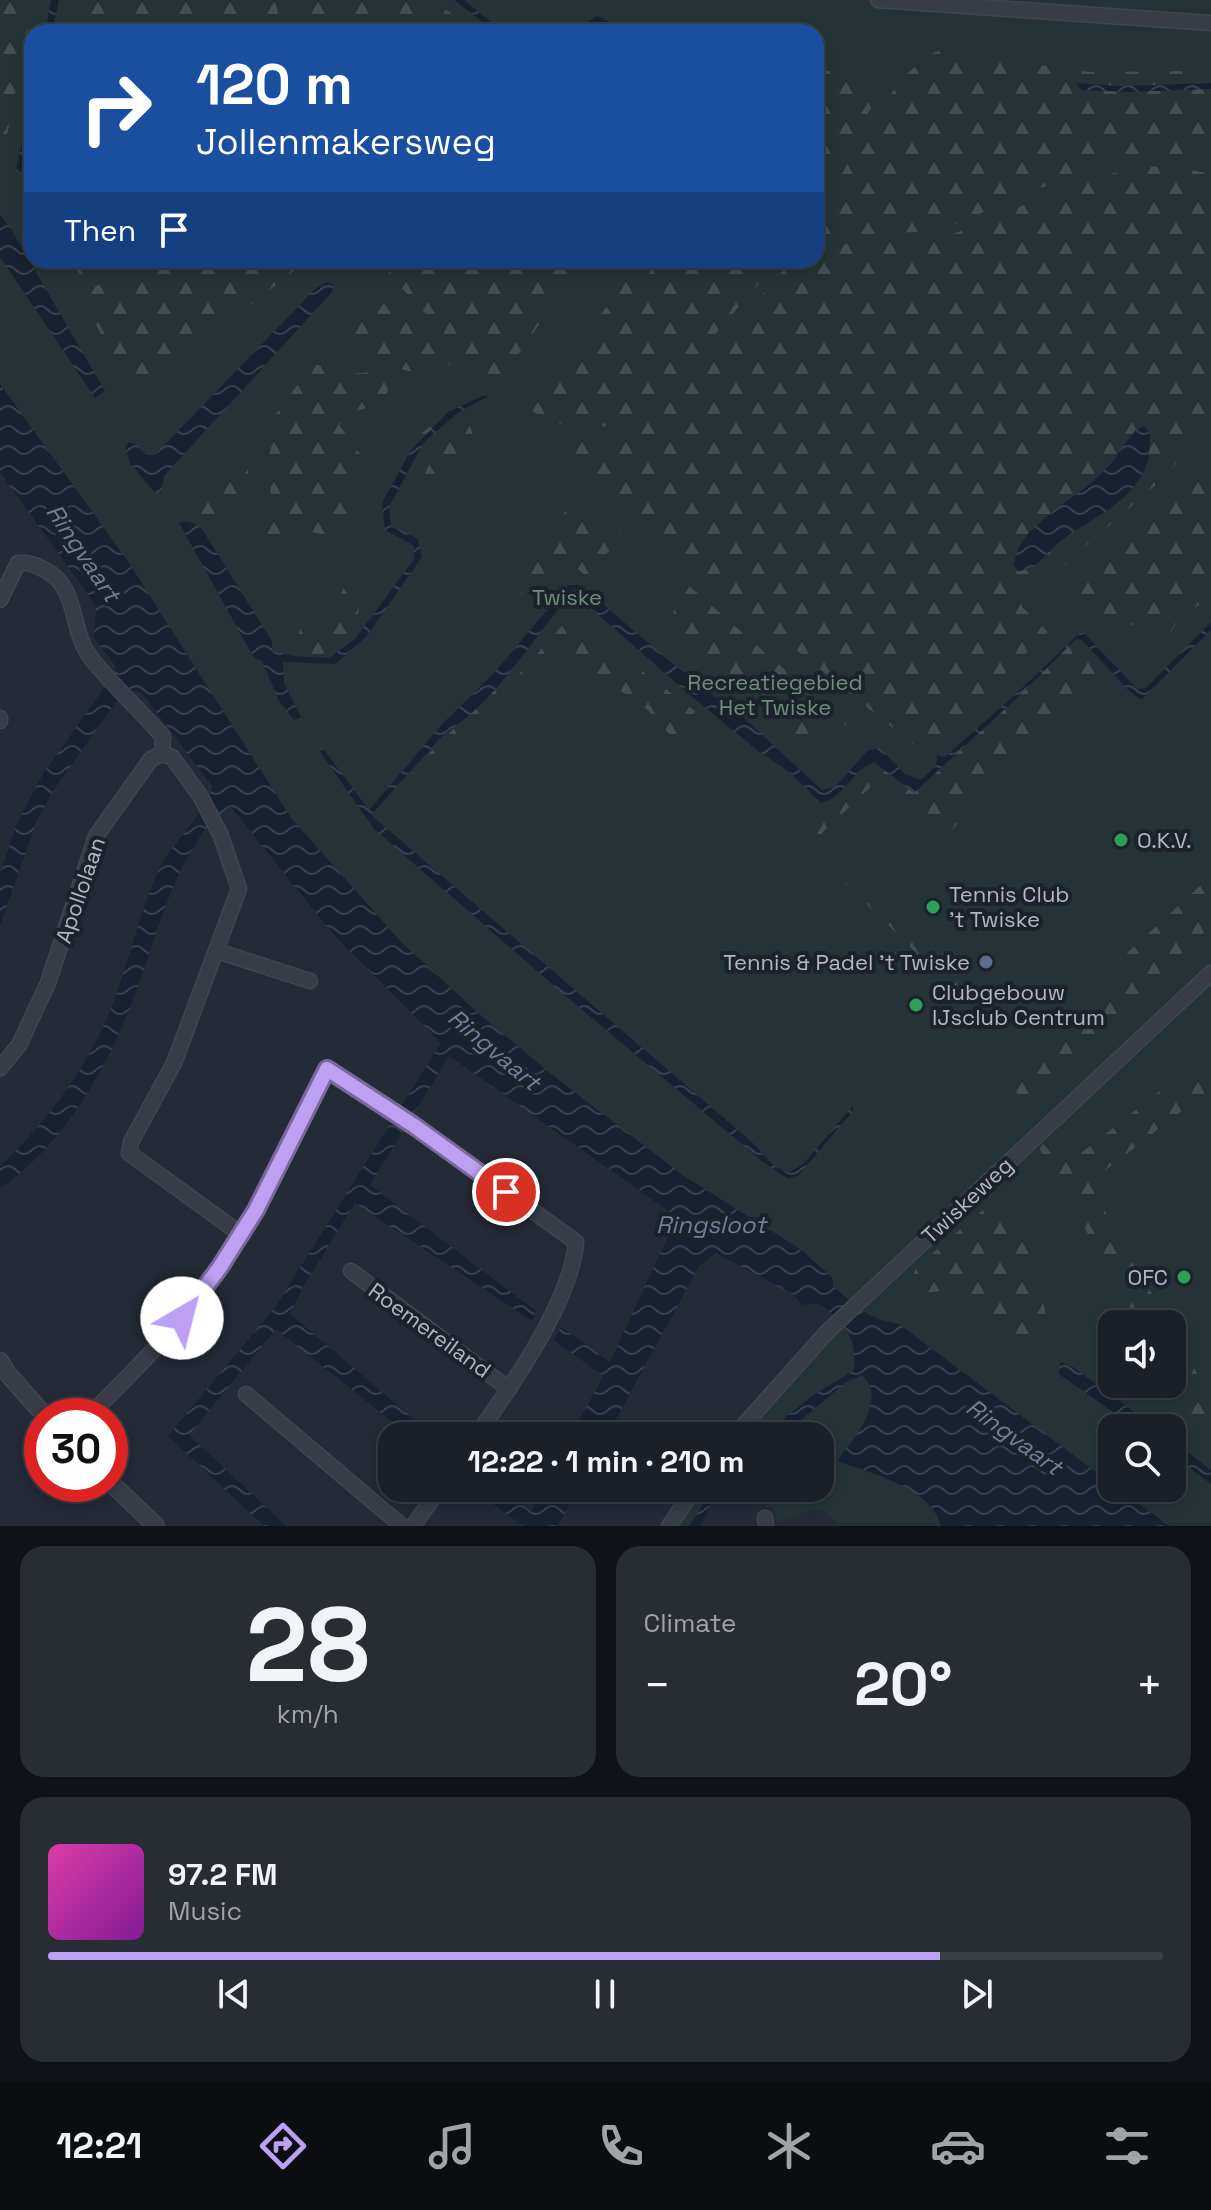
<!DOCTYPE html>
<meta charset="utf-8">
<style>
:root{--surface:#1b2028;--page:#282d34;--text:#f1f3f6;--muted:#a0a3a8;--line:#393e45;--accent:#bca0f2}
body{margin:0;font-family:"Space Grotesk",sans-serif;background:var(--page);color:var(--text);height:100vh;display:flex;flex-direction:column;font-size:30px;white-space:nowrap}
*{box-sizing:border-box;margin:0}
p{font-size:26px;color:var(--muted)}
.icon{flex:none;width:44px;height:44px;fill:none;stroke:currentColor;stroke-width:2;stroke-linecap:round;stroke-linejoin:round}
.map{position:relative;height:1526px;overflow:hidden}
.sheet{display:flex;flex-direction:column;gap:20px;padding:20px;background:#0f1216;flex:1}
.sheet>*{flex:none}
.guide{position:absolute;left:24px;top:24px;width:800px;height:244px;border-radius:24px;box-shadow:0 4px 12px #0003,0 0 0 2px var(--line);background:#1a4fa0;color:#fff;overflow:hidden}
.buttons{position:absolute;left:1098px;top:1310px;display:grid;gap:16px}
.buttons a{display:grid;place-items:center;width:88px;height:88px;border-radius:16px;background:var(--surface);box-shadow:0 4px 12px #0003,0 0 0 2px var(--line);font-size:40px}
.speed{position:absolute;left:24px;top:1398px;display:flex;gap:16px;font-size:40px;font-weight:700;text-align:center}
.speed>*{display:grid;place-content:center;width:104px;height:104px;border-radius:50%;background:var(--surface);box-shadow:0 4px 12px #0003,0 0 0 2px var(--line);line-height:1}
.speed .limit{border:12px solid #d22;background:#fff;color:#111}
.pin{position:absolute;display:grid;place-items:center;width:68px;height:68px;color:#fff;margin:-34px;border:4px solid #fff;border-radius:50%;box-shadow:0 2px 8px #0007}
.me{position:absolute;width:88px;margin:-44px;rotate:37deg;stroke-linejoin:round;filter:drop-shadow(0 0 6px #0008)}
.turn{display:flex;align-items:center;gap:28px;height:168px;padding:0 40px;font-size:36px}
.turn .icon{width:104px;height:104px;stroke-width:2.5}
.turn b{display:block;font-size:56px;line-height:68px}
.then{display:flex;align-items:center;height:76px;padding:0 40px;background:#0003;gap:16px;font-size:30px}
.big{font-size:60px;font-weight:800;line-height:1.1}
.sheet .tile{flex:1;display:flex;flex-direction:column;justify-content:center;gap:12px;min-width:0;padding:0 28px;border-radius:24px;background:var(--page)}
.sheet .dial{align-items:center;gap:0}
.dial b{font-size:104px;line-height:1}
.song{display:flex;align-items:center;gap:24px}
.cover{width:96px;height:96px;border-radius:12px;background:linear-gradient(135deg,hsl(320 70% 55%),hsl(290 70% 35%))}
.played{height:8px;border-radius:4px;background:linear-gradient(90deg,var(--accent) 80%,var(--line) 80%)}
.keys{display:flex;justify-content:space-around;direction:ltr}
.heat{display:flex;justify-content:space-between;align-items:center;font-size:44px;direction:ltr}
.sheet .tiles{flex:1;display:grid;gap:20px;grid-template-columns:1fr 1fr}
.tile:last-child{grid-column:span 2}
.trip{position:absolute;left:378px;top:1422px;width:456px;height:80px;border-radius:24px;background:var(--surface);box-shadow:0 4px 12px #0003,0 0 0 2px var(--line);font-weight:800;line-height:80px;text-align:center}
.menu{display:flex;height:128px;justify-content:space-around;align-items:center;background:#0b0d10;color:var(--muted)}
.menu .icon{width:56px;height:56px}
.menu .current{color:var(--accent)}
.menu b{font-size:36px;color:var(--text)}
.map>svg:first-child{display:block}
</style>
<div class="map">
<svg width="1211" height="1526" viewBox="0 0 1211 1526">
<defs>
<pattern id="forest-firs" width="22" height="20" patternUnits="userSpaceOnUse" patternTransform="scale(2)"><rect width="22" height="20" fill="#253337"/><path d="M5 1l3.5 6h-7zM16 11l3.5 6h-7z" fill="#424e52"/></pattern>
<pattern id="water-waves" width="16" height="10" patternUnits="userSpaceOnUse" patternTransform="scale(2)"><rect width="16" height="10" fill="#182132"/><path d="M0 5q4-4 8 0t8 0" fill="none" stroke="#373f4e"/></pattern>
</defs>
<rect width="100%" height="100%" fill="#242a36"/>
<g fill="#253337" fill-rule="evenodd">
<path d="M0,0H1211V1526H1116L972,1419L478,1013L401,942L291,818L129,563L0,384ZM32,32H816V260H32ZM1112,1324H1172V1384H1112ZM1112,1428H1172V1488H1112Z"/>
<polygon points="844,1323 854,1346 855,1370 811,1397 763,1436 741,1436"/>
<path d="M862,1375C888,1400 854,1439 838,1461C871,1473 932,1488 941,1526H841L823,1510H811L776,1523L775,1509L770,1506L766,1508L762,1492L772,1488H820V1436H782L846,1382Z"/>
<polygon points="702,1488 714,1488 689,1526 675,1526"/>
</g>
<g fill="url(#forest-firs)" fill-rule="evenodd">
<polygon points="0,0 34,0 0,169"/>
<polygon points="66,0 275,0 282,32 60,32"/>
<polygon points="289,0 434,0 465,25 462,32 295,32"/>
<path d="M938,51L1090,72L1211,71V162L1183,156L1138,157L1107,163L1076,173L955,224L933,231L816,237V223C840,179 892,69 938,51Z"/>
<polygon points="816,70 893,76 841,153 816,201"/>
<path d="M1173,166L1211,174V419L1168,474L1022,602V607L1048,632L927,748L920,750L784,640L780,644L715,581L646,526L612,506L588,484L545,430C552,433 561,438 569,439C598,443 637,424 662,411L792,260H816V245L941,239L1088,179L1141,167ZM1144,427L1150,435L1149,453L1144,472L1057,545L1034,566L1054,510L1077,496L1104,472L1121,454L1135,430Z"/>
<polygon points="69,260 127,260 82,277"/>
<polygon points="165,260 307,260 147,388 133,395 90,313 88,289"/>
<polygon points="401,260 583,260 498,384 452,342 397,283 386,276"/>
<path d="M655,260H779L659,399C610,431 582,440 530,410C575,366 633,321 655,260Z"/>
<path d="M632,277L636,279C634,301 614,328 593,335L589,333C591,321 601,316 607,306C615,294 618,283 632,277Z"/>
<path d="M378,304L401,306L456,360C433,379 398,375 377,354L376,335L349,341V330Z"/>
<path d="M313,364C324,366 334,370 344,372C366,377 373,364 390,385C379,416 377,401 355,412C349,415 344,421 339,425L363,458L364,473L355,485C356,505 348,525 329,536L304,530L290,536H274L263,532L260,520L271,495L268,461L275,431L273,418Z"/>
<path d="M445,415L470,426L474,438L473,449C467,455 458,460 453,467C443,481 444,497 424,501L419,486L430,463L425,449L417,440L422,433Z"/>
<path d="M243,452L251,483L247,497L230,516L216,521L201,518C196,488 224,470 243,452Z"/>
<path d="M1211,454V595L1185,616L1169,615L1176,623C1172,632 1167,638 1157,641L1133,625L1077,610L1068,599L1076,586L1096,580C1115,546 1147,524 1176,499C1190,487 1200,469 1211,454Z"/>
<polygon points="578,497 622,535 588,577 562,557 547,582 511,628 503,616 520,597 541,541"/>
<polygon points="679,577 847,724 800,756 671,628"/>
<path d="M352,581L361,586L358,615L366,626C350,645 331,656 305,655L298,636L302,624L330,617L336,611L345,583Z"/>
<polygon points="570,617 695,711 687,728 680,735 670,735 648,710 600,676 574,661 564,638 513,693 512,682"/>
<polygon points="1076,639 1082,640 1105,665 974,787 981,799 939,843 881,777 822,833 820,839 938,959 942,956 972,984 960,996 810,848 805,839 807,832 871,770 881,765 914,793"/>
<polygon points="495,690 497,694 392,815 430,853 426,859 376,814 437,745"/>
<polygon points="1211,876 1211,926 1024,1100 1006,1082 1136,963 1127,953"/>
<path d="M1211,1051V1088L1089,1183L1169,1324H1139L1038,1146L1042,1142C1051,1154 1057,1160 1072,1160Z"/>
<path d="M998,1197C1026,1240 1037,1267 1046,1316L1032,1341L1012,1338L972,1302L948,1290L923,1293L911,1280L917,1267Z"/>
<polygon points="1172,1329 1211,1398 1211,1439 1192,1418 1172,1383"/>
</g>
<g fill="url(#water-waves)">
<polygon points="51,0 59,0 52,32 45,32"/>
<polygon points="454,0 464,0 503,32 495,32"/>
<polygon points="597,16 610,22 610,32 571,32"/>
<polygon points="1076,83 1121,86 1211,83 1211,89 1130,92 1081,90"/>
<polygon points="32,94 32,126 22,172 16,171"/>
<polygon points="0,215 11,229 105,391 95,398 0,257"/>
<polygon points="327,282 334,285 332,292 164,476 161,493 155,493 130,463 125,447 129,442 136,444 146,455 155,455 316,288"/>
<path d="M0,384L129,563L291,818L401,942L478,1013L552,1075L684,1176L800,1249L832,1277L834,1287L859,1309L878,1319L899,1324L1112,1484V1488H1118L1169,1526H941C932,1488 871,1473 837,1461C853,1439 889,1401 862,1375L846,1382L782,1436H763L811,1397L854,1370C857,1335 844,1323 819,1303L803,1305L794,1295L716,1253L699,1266L607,1436H571L603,1376L554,1340L561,1327L610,1362L677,1217L449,1056L370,1185L536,1311L532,1321L355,1203L303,1287L290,1314L434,1436H410L276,1329L189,1435L286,1526H264L168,1436L276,1306L441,1043L334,935L230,806C222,814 210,822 204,831C168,881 156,939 135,995C108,1066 65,1145 0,1188V1166C49,1120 90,1064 114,1001C129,959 139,915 157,874C170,843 203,819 212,786L141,692L132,690L115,703L53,791L37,820L0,926V875L16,825L43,774L116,671L115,665L94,638L96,611L94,603L0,472Z"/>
<path d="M482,396H489L459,412L424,442L389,507L391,525L418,539L422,557L366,637L335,664L283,662L284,683L301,717L294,720L279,701L262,661L254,658L179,523C188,519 194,523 202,529L272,641V651L294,656L329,658L355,639L414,559V546L385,530L382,503L411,450L448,412Z"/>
<path d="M1144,426L1150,434C1150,447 1150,460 1144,471C1127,506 1086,521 1058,543C1045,554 1036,571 1018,571L1014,565C1016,552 1021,541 1030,532C1053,507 1084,493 1107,468C1120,455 1127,434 1144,426Z"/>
<path d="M568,585H578L589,592L668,660L746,720L822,790L835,787L868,750L880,748L905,774L921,780L936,766L937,755L945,757L1020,690L1082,631L1137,689L1146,688L1211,622V630L1141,700L1129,691L1082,640L1076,639L1018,697L914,793L874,762C852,770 844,798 821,803L789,772L758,751L684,690L576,595L569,596C535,636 491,707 446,732L371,815L751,1141L773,1165L788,1173L803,1164L853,1106V1111L799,1175L788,1179L763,1162L567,997L374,829L320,752L322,747L369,810L443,723L494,673Z"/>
<polygon points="1061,1362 1073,1367 1156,1428 1136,1428 1060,1375 1058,1370"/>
<polygon points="1172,1440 1211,1470 1211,1484 1172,1455"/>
<polygon points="472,1488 502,1488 531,1512 544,1488 578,1488 558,1526 522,1526"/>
<polygon points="714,1488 722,1488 715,1494 701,1526 689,1526"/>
</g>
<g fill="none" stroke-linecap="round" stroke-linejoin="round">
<defs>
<g id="minor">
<polyline points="878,0 1211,23"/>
<path d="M0,600L18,563C30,562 37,566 47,571C79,589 70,632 91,658C113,686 140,710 163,737L162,754"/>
<polyline points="0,718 0,721"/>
<polyline points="217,951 310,981"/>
<polyline points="0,1068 19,1045 48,983 96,836 151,759 162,754 172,757 201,797 221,836 239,889 174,1063 131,1142 129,1153 242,1235"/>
<polyline points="351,1271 509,1389"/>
<polyline points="246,1394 402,1526"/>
<path d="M89,1416C120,1384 154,1352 182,1318C244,1243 286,1156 327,1069L413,1125L576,1242C571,1302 511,1387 476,1436"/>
<polyline points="734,1436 827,1332 1211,973"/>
<polyline points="765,1518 766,1526"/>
<polyline points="413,1526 440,1488"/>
<polyline points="669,1526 695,1488"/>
</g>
<g id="tertiary">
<polyline points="0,1361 7,1373 45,1416"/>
<polyline points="110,1482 156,1526"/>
</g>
</defs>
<use href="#minor" stroke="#404550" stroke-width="17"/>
<use href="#tertiary" stroke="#404550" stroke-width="19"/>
<use href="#minor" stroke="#373c47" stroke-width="14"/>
<use href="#tertiary" stroke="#373c47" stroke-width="16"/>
</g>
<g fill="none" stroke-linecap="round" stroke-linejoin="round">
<defs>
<polyline id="route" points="182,1318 220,1267 256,1210 327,1069 413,1125 506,1192"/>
</defs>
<use href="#route" stroke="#7a689d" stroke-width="20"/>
<use href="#route" stroke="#bca0f2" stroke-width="14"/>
</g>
<g fill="#2e9e5b" stroke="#1c212b" stroke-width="3">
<circle cx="1121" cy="840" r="8"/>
<circle cx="933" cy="907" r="8"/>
<circle cx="916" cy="1005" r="8"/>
<circle cx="1184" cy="1277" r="8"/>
</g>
<circle fill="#5c6f8a" stroke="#1c212b" stroke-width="3" cx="986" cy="962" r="8"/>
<g text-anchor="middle" stroke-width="8" stroke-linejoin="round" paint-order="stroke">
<g font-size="22" fill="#6c9077" stroke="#1c212b">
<text x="567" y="605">Twiske</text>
<text x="775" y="690">Recreatiegebied<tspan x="775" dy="25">Het Twiske</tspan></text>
</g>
<g font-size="22" fill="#b2b7c3" stroke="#1c212b" text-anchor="start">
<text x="1137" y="848">O.K.V.</text>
<text x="949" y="902">Tennis Club<tspan x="949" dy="25">'t Twiske</tspan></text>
<text x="970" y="970" text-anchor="end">Tennis &amp; Padel ’t Twiske</text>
<text x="932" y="1000">Clubgebouw<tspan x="932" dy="25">IJsclub Centrum</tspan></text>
<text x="1168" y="1285" text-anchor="end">OFC</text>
</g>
<g font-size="22" fill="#b2b7c3" stroke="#1c212b">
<text transform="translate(80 890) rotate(-71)" y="8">Apollolaan</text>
<text transform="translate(967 1200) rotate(-43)" y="8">Twiskeweg</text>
<text transform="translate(430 1330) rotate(36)" y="8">Roemereiland</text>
</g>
<g font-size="24" font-style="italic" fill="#6f7f9e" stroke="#1c212b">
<text transform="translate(83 553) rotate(56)" y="8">Ringvaart</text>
<text transform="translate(494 1050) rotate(40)" y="8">Ringvaart</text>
<text x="711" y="1233">Ringsloot</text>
<text transform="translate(1014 1437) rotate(36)" y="8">Ringvaart</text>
</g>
</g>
</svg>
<div class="buttons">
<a><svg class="icon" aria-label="sound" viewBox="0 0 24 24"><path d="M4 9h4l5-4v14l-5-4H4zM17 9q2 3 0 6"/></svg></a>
<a><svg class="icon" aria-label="search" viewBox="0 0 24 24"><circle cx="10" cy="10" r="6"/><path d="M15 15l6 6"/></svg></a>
</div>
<div class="speed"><div class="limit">30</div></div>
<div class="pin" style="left:506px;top:1192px;background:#d93025"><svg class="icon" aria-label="arrive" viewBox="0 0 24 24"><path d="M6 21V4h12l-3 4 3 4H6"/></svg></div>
<svg class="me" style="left:182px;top:1318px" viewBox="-20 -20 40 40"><circle r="19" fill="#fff"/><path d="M0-13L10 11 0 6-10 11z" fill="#bca0f2"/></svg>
<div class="trip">12:22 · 1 min · 210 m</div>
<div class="guide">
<div class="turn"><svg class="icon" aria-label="right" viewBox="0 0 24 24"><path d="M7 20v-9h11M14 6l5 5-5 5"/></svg><div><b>120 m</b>Jollenmakersweg</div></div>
<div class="then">Then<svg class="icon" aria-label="arrive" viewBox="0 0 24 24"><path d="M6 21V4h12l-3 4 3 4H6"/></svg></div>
</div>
</div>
<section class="sheet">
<div class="tiles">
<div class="tile dial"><b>28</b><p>km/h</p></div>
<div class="tile"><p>Climate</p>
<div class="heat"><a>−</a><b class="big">20°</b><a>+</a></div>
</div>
<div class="tile">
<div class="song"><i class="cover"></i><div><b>97.2 FM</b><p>Music</p></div></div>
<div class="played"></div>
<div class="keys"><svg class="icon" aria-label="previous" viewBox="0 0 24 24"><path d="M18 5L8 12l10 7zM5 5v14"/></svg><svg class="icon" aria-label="pause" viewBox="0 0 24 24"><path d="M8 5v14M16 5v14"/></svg><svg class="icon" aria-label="next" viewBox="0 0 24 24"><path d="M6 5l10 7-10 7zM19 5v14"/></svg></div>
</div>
</div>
</section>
<nav class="menu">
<b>12:21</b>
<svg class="icon current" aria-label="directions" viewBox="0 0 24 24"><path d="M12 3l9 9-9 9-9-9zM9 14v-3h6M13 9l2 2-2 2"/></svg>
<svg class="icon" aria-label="music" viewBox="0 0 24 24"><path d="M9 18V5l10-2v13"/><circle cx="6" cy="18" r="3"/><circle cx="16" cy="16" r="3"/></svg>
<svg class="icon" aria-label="phone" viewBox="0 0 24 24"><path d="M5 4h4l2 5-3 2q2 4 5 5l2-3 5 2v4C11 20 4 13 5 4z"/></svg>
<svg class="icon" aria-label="climate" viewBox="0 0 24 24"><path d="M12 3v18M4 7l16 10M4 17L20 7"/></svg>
<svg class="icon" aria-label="car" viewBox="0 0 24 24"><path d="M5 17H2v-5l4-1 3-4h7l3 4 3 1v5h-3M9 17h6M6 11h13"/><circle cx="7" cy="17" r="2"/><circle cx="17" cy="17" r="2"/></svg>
<svg class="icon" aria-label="filters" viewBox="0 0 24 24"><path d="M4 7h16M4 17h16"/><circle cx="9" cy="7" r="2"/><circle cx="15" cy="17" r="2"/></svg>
</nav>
